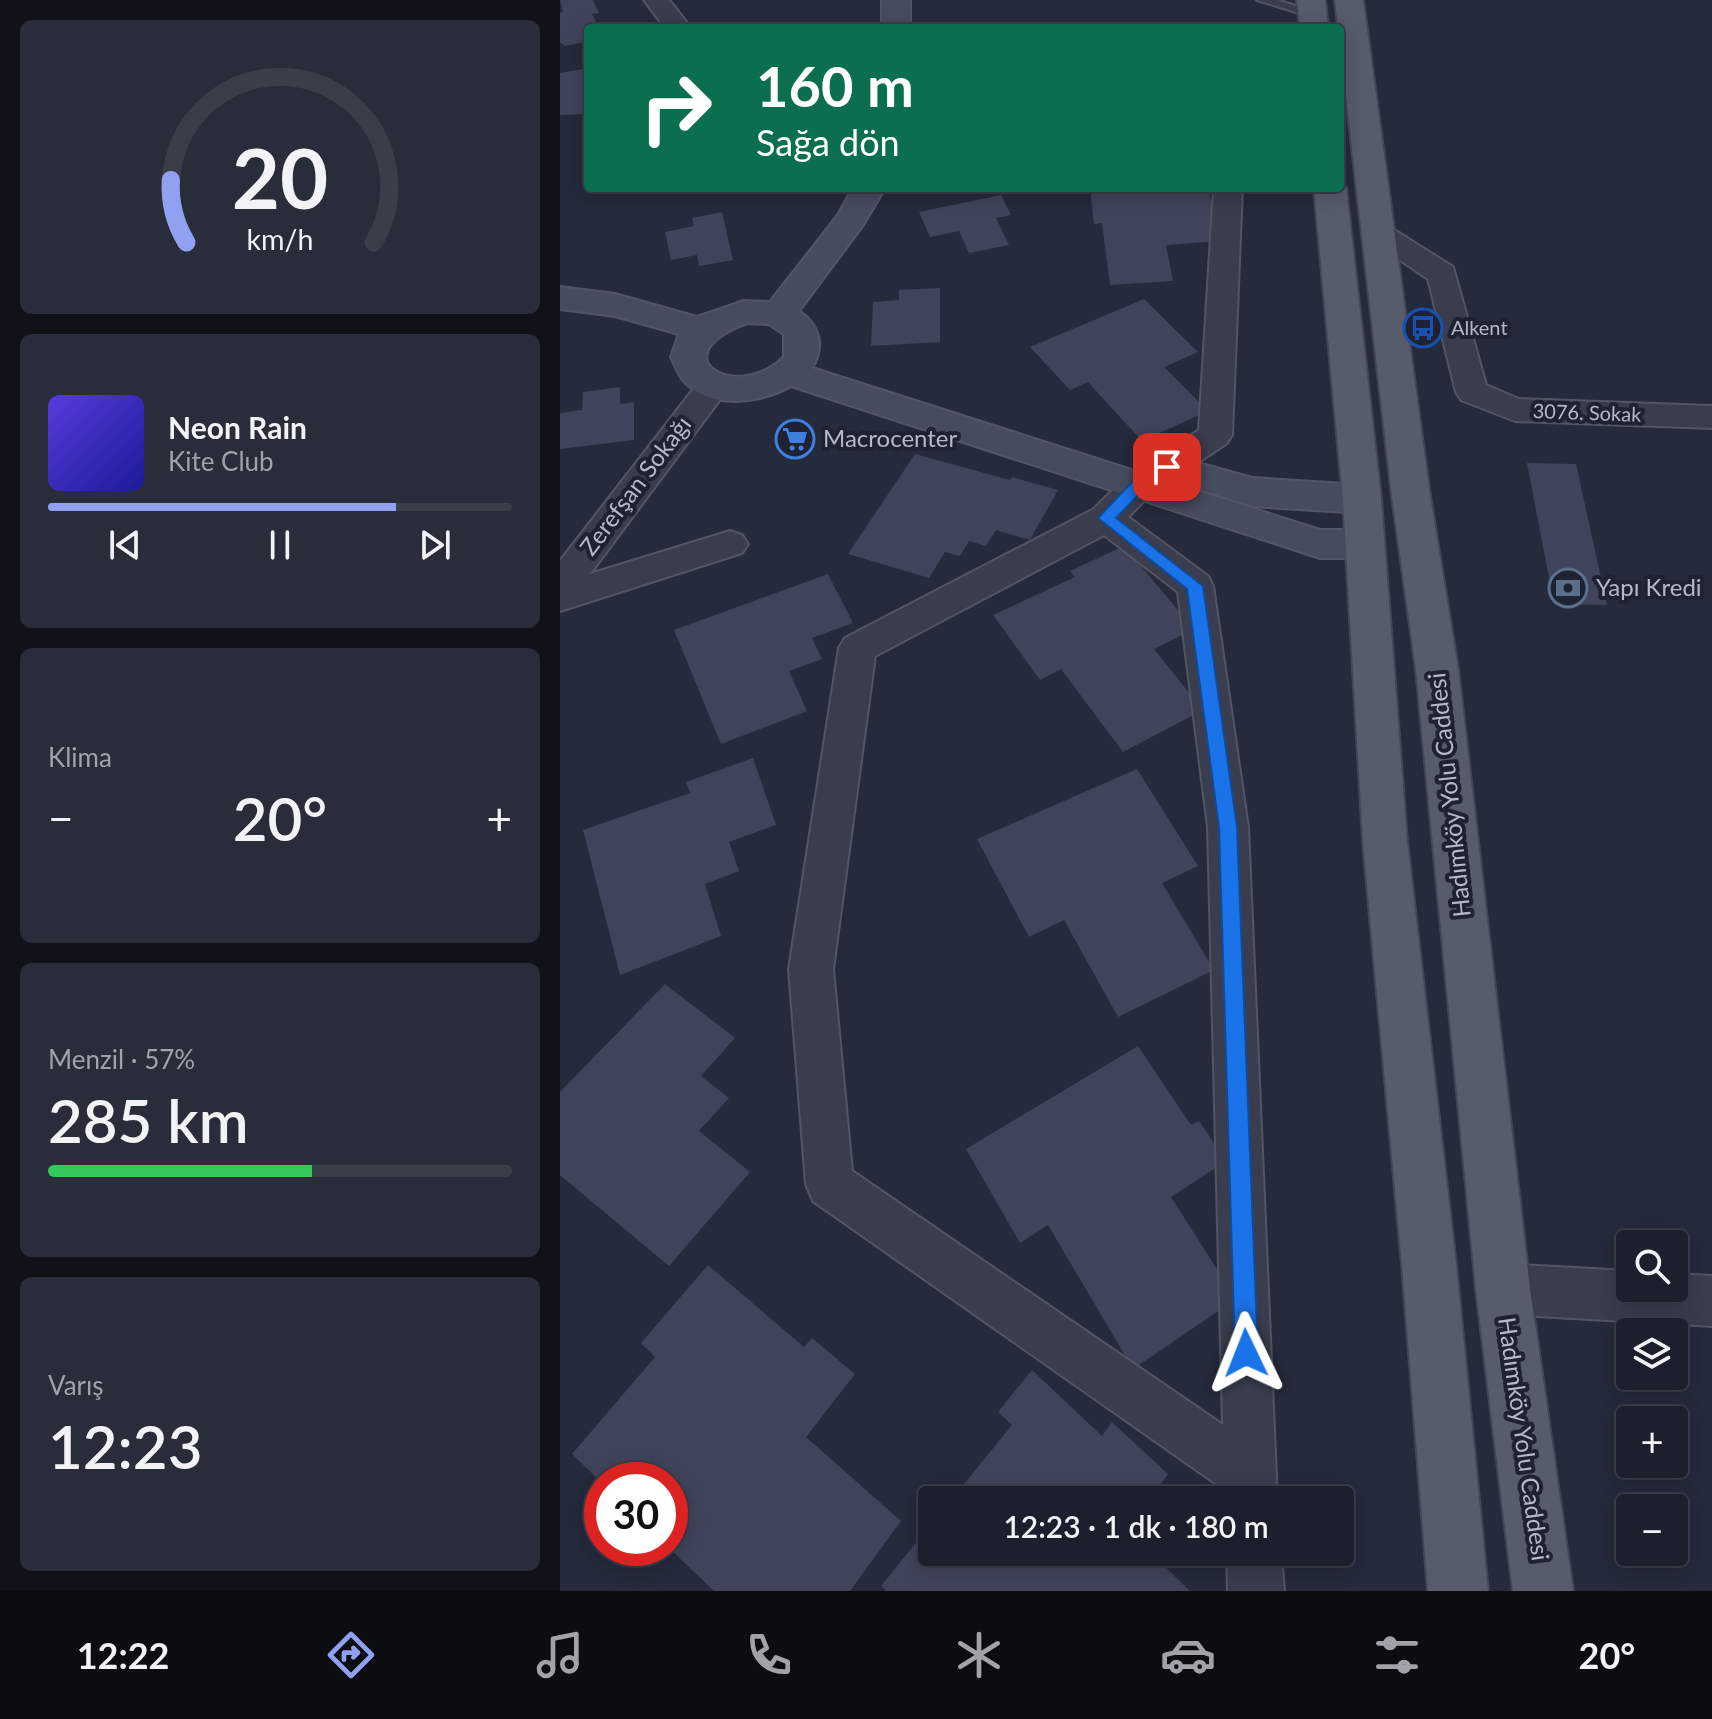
<!DOCTYPE html>
<html lang="tr">
<meta charset="utf-8">
<style>
:root{--surface:#1c202d;--page:#292d39;--text:#f1f3f6;--muted:#a0a3aa;--line:#3a3e49;--accent:#90a1f2}
body{margin:0;font-family:Lato,sans-serif;background:var(--page);color:var(--text);height:100vh;display:flex;flex-direction:column;font-size:30px;white-space:nowrap}
*{box-sizing:border-box;margin:0}
p{font-size:26px;color:var(--muted)}
.icon{flex:none;width:44px;height:44px;fill:none;stroke:currentColor;stroke-width:2;stroke-linecap:round;stroke-linejoin:round}
.map{position:relative;flex:1;overflow:hidden}
.side{display:flex;flex-direction:column;gap:20px;padding:20px;background:#0f1219;width:560px}
.side>*{flex:none}
.guide{position:absolute;left:24px;top:24px;width:760px;height:168px;border-radius:8px;box-shadow:0 4px 20px #0003,0 0 0 2px var(--line);background:#0b6e4f;color:#fff;overflow:hidden}
.tools{position:absolute;left:1056px;top:1230px;display:grid;gap:16px}
.tools a{display:grid;place-items:center;width:72px;height:72px;border-radius:8px;background:var(--surface);box-shadow:0 4px 20px #0003,0 0 0 2px var(--line);font-size:40px}
.speed{position:absolute;left:24px;top:1462px;display:flex;gap:16px;font-size:40px;font-weight:700;text-align:center}
.speed>*{display:grid;place-content:center;width:104px;height:104px;border-radius:50%;background:var(--surface);box-shadow:0 4px 20px #0003,0 0 0 2px var(--line);line-height:1}
.speed .limit{border:12px solid #d22;background:#fff;color:#111}
.pin{position:absolute;display:grid;place-items:center;width:68px;height:68px;color:#fff;margin:-34px;border-radius:16px;box-shadow:0 4px 12px #0006}
.me{position:absolute;width:88px;margin:-44px;rotate:358deg;stroke-linejoin:round;filter:drop-shadow(0 0 6px #0008)}
.turn{display:flex;align-items:center;gap:28px;height:168px;padding:0 40px;font-size:36px}
.turn .icon{width:104px;height:104px;stroke-width:2.5}
.turn b{display:block;font-size:56px;line-height:68px}
.big{font-size:60px;font-weight:600;line-height:1.1}
.side .tile{flex:1;display:flex;flex-direction:column;justify-content:center;gap:12px;min-width:0;padding:0 28px;border-radius:12px;background:var(--page)}
.side .dial{align-items:center;gap:0}
.dial svg{height:208px;overflow:visible;fill:none;stroke:var(--line);stroke-width:7;stroke-linecap:round;text-anchor:middle}
.dial text{fill:var(--text);stroke:none}
.song{display:flex;align-items:center;gap:24px}
.cover{width:96px;height:96px;border-radius:12px;background:linear-gradient(135deg,hsl(250 70% 55%),hsl(240 70% 35%))}
.played{height:8px;border-radius:4px;background:linear-gradient(90deg,var(--accent) 75%,var(--line) 75%)}
.keys{display:flex;justify-content:space-around;direction:ltr}
.heat{display:flex;justify-content:space-between;align-items:center;font-size:44px;direction:ltr}
.charge{height:12px;border-radius:6px;background:linear-gradient(90deg,#34c759 57%,var(--line) 0)}
.trip{position:absolute;left:358px;top:1486px;width:436px;height:80px;border-radius:8px;background:var(--surface);box-shadow:0 4px 20px #0003,0 0 0 2px var(--line);font-weight:600;line-height:80px;text-align:center}
.tabs{display:flex;height:128px;justify-content:space-around;align-items:center;background:#0b0d12;color:var(--muted)}
.tabs .icon{width:56px;height:56px}
.tabs .selected{color:var(--accent)}
.tabs b{font-size:36px;color:var(--text)}
main{display:flex;flex:1;min-height:0}
.map>svg:first-child{display:block}
</style>
<main>
<section class="side">
<div class="tile dial"><svg viewBox="0 0 100 80">
<path d="M14 69A42 42 0 1 1 86 69"/>
<path d="M14 69A42 42 0 0 1 8 45" stroke="#90a1f2"/>
<text x="50" y="56" font-size="32" font-weight="700">20</text>
<text x="50" y="72" font-size="11">km/h</text>
</svg></div>
<div class="tile">
<div class="song"><i class="cover"></i><div><b>Neon Rain</b><p>Kite Club</p></div></div>
<div class="played"></div>
<div class="keys"><svg class="icon" aria-label="previous" viewBox="0 0 24 24"><path d="M18 5L8 12l10 7zM5 5v14"/></svg><svg class="icon" aria-label="pause" viewBox="0 0 24 24"><path d="M8 5v14M16 5v14"/></svg><svg class="icon" aria-label="next" viewBox="0 0 24 24"><path d="M6 5l10 7-10 7zM19 5v14"/></svg></div>
</div>
<div class="tile"><p>Klima</p>
<div class="heat"><a>−</a><b class="big">20°</b><a>+</a></div>
</div>
<div class="tile"><p>Menzil · 57%</p><b class="big">285 km</b><div class="charge"></div></div>
<div class="tile"><p>Varış</p><b class="big">12:23</b></div>
</section>
<div class="map">
<svg width="1152" height="1591" viewBox="0 0 1152 1591">
<rect width="100%" height="100%" fill="#252a3c"/>
<g fill="#40445a">
<polygon points="0,0 33,0 39,13 32,14 39,28 28,28 28,41 5,46 0,42 0,13 3,12"/>
<polygon points="28,68 28,114 0,115 0,73"/>
<polygon points="530,188 648,188 660,241 606,245 613,281 550,285 542,223 534,224"/>
<polygon points="441,195 451,215 436,218 449,245 409,253 399,231 370,237 359,212"/>
<polygon points="162,212 173,260 139,266 137,255 111,260 105,232 134,226 132,218"/>
<polygon points="380,288 380,342 311,346 313,302 339,300 339,290"/>
<polygon points="584,299 638,352 604,367 648,411 582,441 528,382 510,390 470,347"/>
<polygon points="60,387 60,404 74,402 74,440 0,449 0,413 22,410 23,392"/>
<polygon points="355,454 450,480 452,477 498,490 470,540 436,530 426,546 409,541 400,556 385,552 369,578 288,554"/>
<polygon points="967,463 1016,464 1047,605 994,604"/>
<polygon points="564,546 634,629 594,649 643,710 563,752 501,669 480,680 433,615 515,577 510,571"/>
<polygon points="268,574 293,623 252,638 262,659 229,671 247,711 161,744 114,630"/>
<polygon points="193,758 216,825 169,842 179,871 145,884 161,936 60,975 23,830 130,793 126,782"/>
<polygon points="577,769 638,866 602,883 654,970 558,1017 504,920 469,937 417,839"/>
<polygon points="105,984 175,1038 141,1076 169,1098 139,1131 190,1172 109,1266 0,1175 0,1092"/>
<polygon points="578,1046 631,1125 639,1121 666,1161 611,1197 676,1299 573,1369 488,1225 460,1243 406,1149"/>
<polygon points="148,1265 244,1347 252,1338 295,1374 246,1437 341,1521 290,1591 154,1591 110,1549 110,1480 42,1480 42,1483 12,1454 95,1357 81,1343"/>
<polygon points="472,1370 542,1436 552,1422 608,1474 589,1500 391,1500 452,1425 438,1412"/>
<polygon points="372,1523 372,1552 590,1552 630,1591 326,1591 321,1586"/>
</g>
<g fill="none" stroke-linecap="round" stroke-linejoin="round">
<defs>
<polygon id="lane" points="697,0 717,0 758,13 752,17"/>
<g id="street">
<polygon points="84,0 109,0 131,28 105,28"/>
<path d="M654,188H682L672,435L667,443L590,495L568,517L648,576L653,586L688,827L717,1500H667L665,1490L253,1201L246,1184L229,969L279,648L285,638L534,509L566,477L639,430ZM544,535L618,592L648,827L663,1425L292,1171L273,969L315,656Z"/>
<polygon points="818,223 828,226 893,267 926,385 959,399 1152,406 1152,428 955,421 901,400 896,392 868,279 808,238 803,232 808,226"/>
<polygon points="153,375 164,378 169,386 164,394 30,574 170,531 182,535 188,544 182,553 0,611 0,561 142,378"/>
<polygon points="943,1264 1070,1271 1070,1288 1114,1288 1114,1274 1152,1276 1152,1326 943,1314 926,1306 918,1289 926,1272"/>
<polygon points="667,1552 721,1552 724,1591 668,1591"/>
</g>
<g id="secondary">
<rect x="322" y="0" width="28" height="28"/>
<path d="M293,188H325L303,225L239,311C260,326 265,346 252,368L760,530H805L819,534L824,544L819,554L805,558H760L231,386C200,403 150,411 123,380C118,374 115,365 111,357L119,334L55,316L0,309V287L55,294L137,317L184,301L210,302L278,215ZM187,323L209,324L224,334V357C176,404 98,356 187,323Z"/>
<polygon points="642,464 692,478 802,485 815,489 821,499 815,509 802,513 692,506 629,486 623,477 629,468"/>
</g>
<g id="primary">
<polygon points="737,0 765,0 768,28 740,28"/>
<polygon points="775,0 803,0 870,496 898,669 970,1289 1013,1591 953,1591 916,1289 856,669 832,496"/>
<polygon points="780,181 786,188 821,499 847,841 896,1265 928,1591 868,1591 842,1265 803,841 783,499 754,188 780,188"/>
</g>
</defs>
<use href="#lane" stroke="#515565" stroke-width="4"/>
<use href="#street" stroke="#515565" stroke-width="4"/>
<use href="#secondary" stroke="#515565" stroke-width="4"/>
<use href="#primary" stroke="#424656" stroke-width="4"/>
<use href="#lane" fill="#393d4d" fill-rule="evenodd"/>
<use href="#street" fill="#393d4d" fill-rule="evenodd"/>
<use href="#secondary" fill="#474b5f" fill-rule="evenodd"/>
<use href="#primary" fill="#575c6d" fill-rule="evenodd"/>
</g>
<polygon fill="#1a73e8" stroke="#114b97" stroke-width="2" points="607,462 614,467 612,471 583,490 556,518 643,586 677,827 698,1353 694,1361 686,1364 678,1361 675,1353 659,827 627,589 538,518 572,482"/>
<defs>
<symbol id="bus-ring" viewBox="-11 -11 22 22"><circle r="9.5" fill="#1e2232" stroke="#1a4fb4" stroke-width="1.5"/><path d="M-5-6H5V4H4V6H2V4H-2V6H-4V4H-5ZM-3.5-4V0h7V-4ZM-3.5 1.2v1.5H-2V1.2ZM2 1.2v1.5H3.5V1.2Z" fill="#1a4fb4"/></symbol>
<symbol id="supermarket-ring" viewBox="-11 -11 22 22"><circle r="9.5" fill="#1e2232" stroke="#3f7fe0" stroke-width="1.5"/><path d="M-6-5.5h2.5l.6 2H6L4.5 2H-2.5L-4.4-4H-6ZM-1.5 3.2a1.3 1.3 0 1 0 .1 0ZM3 3.2a1.3 1.3 0 1 0 .1 0Z" fill="#3f7fe0"/></symbol>
<symbol id="bank-ring" viewBox="-11 -11 22 22"><circle r="9.5" fill="#1e2232" stroke="#5c6f8a" stroke-width="1.5"/><path d="M-6-4H6V4H-6ZM0-2.3a2.3 2.3 0 1 0 0 4.6a2.3 2.3 0 1 0 0-4.6Z" fill="#5c6f8a"/></symbol>
</defs>
<g fill-rule="evenodd">
<use href="#bus-ring" x="841" y="306" width="44" height="44"/>
<use href="#supermarket-ring" x="213" y="417" width="44" height="44"/>
<use href="#bank-ring" x="986" y="566" width="44" height="44"/>
</g>
<g text-anchor="middle" stroke-width="8" stroke-linejoin="round" paint-order="stroke">
<g font-size="20" fill="#b5b8c8" stroke="#1e2232" text-anchor="start">
<text x="891" y="335">Alkent</text>
</g>
<g font-size="20" fill="#b5b8c8" stroke="#1e2232">
<text transform="translate(1027 413) rotate(2)" y="7">3076. Sokak</text>
</g>
<g font-size="24" fill="#b5b8c8" stroke="#1e2232" text-anchor="start">
<text x="263" y="447">Macrocenter</text>
<text x="1036" y="596">Yapı Kredi</text>
</g>
<g font-size="24" fill="#b5b8c8" stroke="#1e2232">
<text transform="translate(76 486) rotate(-53)" y="8">Zerefşan Sokağı</text>
<text transform="translate(890 795) rotate(-96)" y="8">Hadımköy Yolu Caddesi</text>
<text transform="translate(963 1439) rotate(82)" y="8">Hadımköy Yolu Caddesi</text>
</g>
</g>
</svg>
<div class="tools">
<a><svg class="icon" aria-label="search" viewBox="0 0 24 24"><circle cx="10" cy="10" r="6"/><path d="M15 15l6 6"/></svg></a>
<a><svg class="icon" aria-label="layers" viewBox="0 0 24 24"><path d="M12 4l9 5-9 5-9-5zM3 14l9 5 9-5"/></svg></a>
<a>+</a>
<a>−</a>
</div>
<div class="speed"><div class="limit">30</div></div>
<div class="pin" style="left:607px;top:467px;background:#d93025"><svg class="icon" aria-label="arrive" viewBox="0 0 24 24"><path d="M6 21V4h12l-3 4 3 4H6"/></svg></div>
<svg class="me" style="left:686px;top:1353px" viewBox="-20 -20 40 40"><path d="M0-17L14 15 0 8-14 15z" fill="#1a73e8" stroke="#fff" stroke-width="4"/></svg>
<div class="trip">12:23 · 1 dk · 180 m</div>
<div class="guide">
<div class="turn"><svg class="icon" aria-label="right" viewBox="0 0 24 24"><path d="M7 20v-9h11M14 6l5 5-5 5"/></svg><div><b>160 m</b>Sağa dön</div></div>
</div>
</div>
</main>
<nav class="tabs">
<b>12:22</b>
<svg class="icon selected" aria-label="directions" viewBox="0 0 24 24"><path d="M12 3l9 9-9 9-9-9zM9 14v-3h6M13 9l2 2-2 2"/></svg>
<svg class="icon" aria-label="music" viewBox="0 0 24 24"><path d="M9 18V5l10-2v13"/><circle cx="6" cy="18" r="3"/><circle cx="16" cy="16" r="3"/></svg>
<svg class="icon" aria-label="phone" viewBox="0 0 24 24"><path d="M5 4h4l2 5-3 2q2 4 5 5l2-3 5 2v4C11 20 4 13 5 4z"/></svg>
<svg class="icon" aria-label="climate" viewBox="0 0 24 24"><path d="M12 3v18M4 7l16 10M4 17L20 7"/></svg>
<svg class="icon" aria-label="car" viewBox="0 0 24 24"><path d="M5 17H2v-5l4-1 3-4h7l3 4 3 1v5h-3M9 17h6M6 11h13"/><circle cx="7" cy="17" r="2"/><circle cx="17" cy="17" r="2"/></svg>
<svg class="icon" aria-label="filters" viewBox="0 0 24 24"><path d="M4 7h16M4 17h16"/><circle cx="9" cy="7" r="2"/><circle cx="15" cy="17" r="2"/></svg>
<b>20°</b>
</nav>
